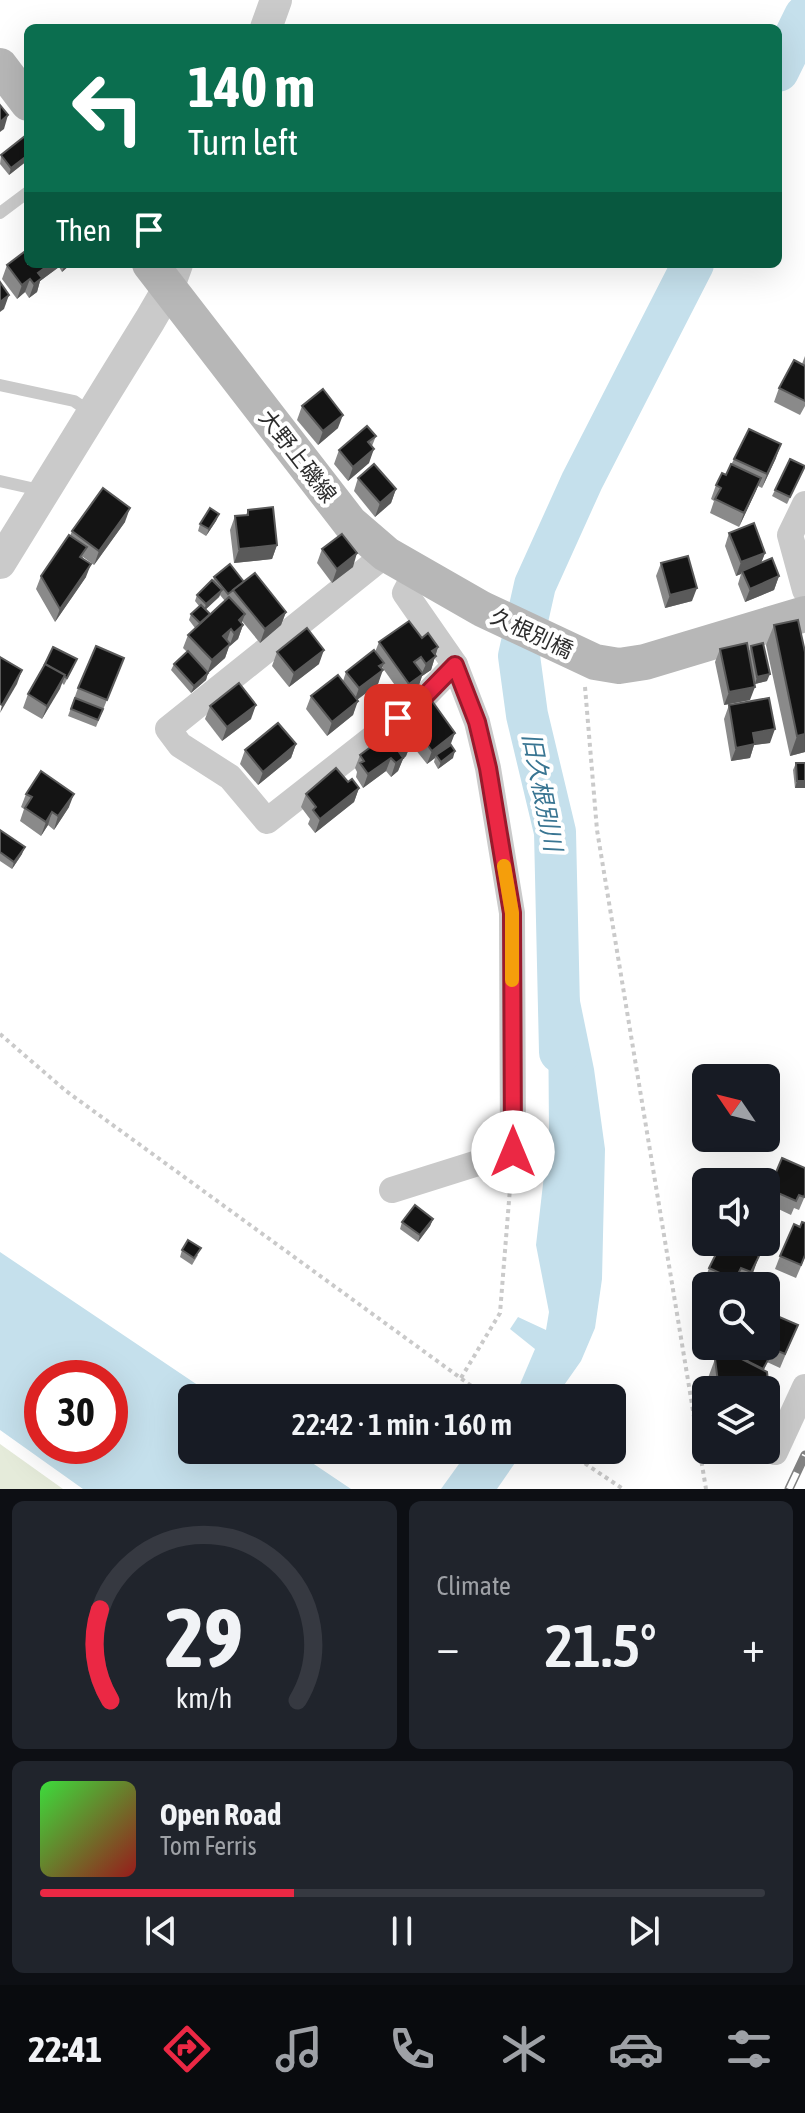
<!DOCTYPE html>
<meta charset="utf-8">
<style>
:root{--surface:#171b24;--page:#20242c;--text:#f1f3f6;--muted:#9ea1a6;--line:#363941;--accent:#eb2844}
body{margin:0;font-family:"Asap Condensed","Noto Sans JP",sans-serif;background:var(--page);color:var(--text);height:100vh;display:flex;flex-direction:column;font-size:30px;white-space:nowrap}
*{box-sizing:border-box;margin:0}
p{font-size:26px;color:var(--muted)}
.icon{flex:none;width:44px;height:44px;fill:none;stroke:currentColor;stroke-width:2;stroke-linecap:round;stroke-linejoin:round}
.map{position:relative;height:1489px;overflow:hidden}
.panel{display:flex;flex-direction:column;gap:12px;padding:12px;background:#0d0f14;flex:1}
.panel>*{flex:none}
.guide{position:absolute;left:24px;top:24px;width:758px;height:244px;border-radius:12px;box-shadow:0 8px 32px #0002;background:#0b6e4f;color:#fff;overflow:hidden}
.needle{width:52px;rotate:305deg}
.fabs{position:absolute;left:692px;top:1064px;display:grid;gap:16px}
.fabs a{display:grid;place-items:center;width:88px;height:88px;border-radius:12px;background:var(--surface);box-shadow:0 8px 32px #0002;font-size:40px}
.speed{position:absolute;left:24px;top:1360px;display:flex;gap:16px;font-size:40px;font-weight:700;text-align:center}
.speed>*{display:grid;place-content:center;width:104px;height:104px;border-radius:50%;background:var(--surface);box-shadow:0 8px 32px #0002;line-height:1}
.speed .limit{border:12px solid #d22;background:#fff;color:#111}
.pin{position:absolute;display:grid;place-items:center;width:68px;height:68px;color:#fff;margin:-34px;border-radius:16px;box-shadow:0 4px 12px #0006}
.me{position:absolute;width:88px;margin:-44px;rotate:0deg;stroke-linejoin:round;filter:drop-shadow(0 0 6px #0008)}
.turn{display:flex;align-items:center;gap:28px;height:168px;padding:0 32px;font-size:36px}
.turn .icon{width:104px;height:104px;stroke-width:2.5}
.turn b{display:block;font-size:56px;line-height:68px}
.then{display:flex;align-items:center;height:76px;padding:0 32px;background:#0003;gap:16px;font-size:30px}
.big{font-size:60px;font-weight:600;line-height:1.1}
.panel .card{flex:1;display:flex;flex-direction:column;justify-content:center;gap:12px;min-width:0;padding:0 28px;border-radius:12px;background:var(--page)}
.panel .dial{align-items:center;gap:0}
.dial svg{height:208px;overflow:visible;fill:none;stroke:var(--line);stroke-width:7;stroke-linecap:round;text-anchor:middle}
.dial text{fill:var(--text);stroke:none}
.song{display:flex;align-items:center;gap:24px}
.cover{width:96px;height:96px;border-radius:12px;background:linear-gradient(135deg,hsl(120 70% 55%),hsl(0 70% 35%))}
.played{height:8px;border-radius:4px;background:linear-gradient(90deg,var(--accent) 35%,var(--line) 35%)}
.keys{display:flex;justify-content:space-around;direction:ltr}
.heat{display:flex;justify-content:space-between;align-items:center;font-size:44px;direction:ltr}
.panel .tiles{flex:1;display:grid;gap:12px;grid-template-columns:1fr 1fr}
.card:last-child{grid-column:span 2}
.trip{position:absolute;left:178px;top:1384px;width:448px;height:80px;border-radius:12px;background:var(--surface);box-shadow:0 8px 32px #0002;font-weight:600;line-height:80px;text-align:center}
.tab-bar{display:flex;height:128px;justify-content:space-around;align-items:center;background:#090b0e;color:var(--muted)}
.tab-bar .icon{width:56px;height:56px}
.tab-bar .current{color:var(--accent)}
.tab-bar b{font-size:36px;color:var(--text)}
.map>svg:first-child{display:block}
</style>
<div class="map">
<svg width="805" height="1489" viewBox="0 0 805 1489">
<rect width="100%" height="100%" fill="#fff"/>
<polygon fill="#e5ebda" points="0,1444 63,1489 0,1489"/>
<g fill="#c5e0ec" fill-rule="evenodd">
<polygon points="548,996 579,996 594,1069 605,1149 602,1279 595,1328 581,1361 555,1398 530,1398 518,1389 535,1349 510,1329 518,1317 546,1330 549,1312 536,1245 549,1132"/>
<path d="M0,1252L217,1398H192V1450H293L351,1489H83L0,1430ZM42,1378H110V1446H42Z"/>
<polygon points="469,1450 499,1450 517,1460 497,1489 441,1489"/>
</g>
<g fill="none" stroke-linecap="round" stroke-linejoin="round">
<g stroke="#c5e0ec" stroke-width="42">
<polyline points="778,71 805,16"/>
<polyline points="560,1052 555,832 527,715 519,656 535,585 582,481 693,264"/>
</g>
<g stroke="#cacaca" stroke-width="4" stroke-dasharray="4 4" stroke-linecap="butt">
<polyline points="585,687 597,830 706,1489"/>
<polyline points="0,1034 66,1091 488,1398"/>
<polyline points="461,1378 500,1313 511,1176"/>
<polyline points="565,1450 623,1489"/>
</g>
<g stroke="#cacaca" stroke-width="12">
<polyline points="0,213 28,192"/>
<polyline points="0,385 74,401 90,412"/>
<polyline points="0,481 44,491"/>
</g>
<g stroke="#cacaca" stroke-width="26">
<polyline points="805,504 790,535 805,590"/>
<polyline points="386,554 168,729 180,745 230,777 267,821 420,701 455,665"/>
<polyline points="392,1190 513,1152 512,913 488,768 477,722 455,665 405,593 416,572"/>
<polyline points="775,1452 805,1387"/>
</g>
<g stroke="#cacaca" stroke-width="32">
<polyline points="266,28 276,0"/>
<polyline points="0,563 150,320 168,289 177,264"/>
</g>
<g stroke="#b7b7b7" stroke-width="36">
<polyline points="0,66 28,103"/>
<polyline points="150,264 350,523 386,554 482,609 595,662 619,666 645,662 805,614"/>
</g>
<defs>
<polyline id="rail" points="789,1489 805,1455"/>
</defs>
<use href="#rail" stroke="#828282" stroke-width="9"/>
<use href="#rail" stroke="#fff" stroke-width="6" stroke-dasharray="18" stroke-linecap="butt"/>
</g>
<g fill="#8a8a8a" fill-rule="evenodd">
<polygon points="28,141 28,160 9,175 0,164 1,155"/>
<polygon points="28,264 71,264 62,272 59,267 40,281 37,292 29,298 25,292 17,299 2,279 7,265"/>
<polygon points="805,356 805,406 800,415 774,402 779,388 802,364"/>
<polygon points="302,406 338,428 318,445 297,420"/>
<polygon points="376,436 372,446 369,463 348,481 334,464 339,450"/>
<polygon points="776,458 762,488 758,486 739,527 710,513 714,501 711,499 716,485 726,475 734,459"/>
<polygon points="805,466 787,504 772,496 775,490"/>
<polygon points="358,478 396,489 391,503 375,517 354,491"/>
<polygon points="248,510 277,545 272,559 234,563 230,530 235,516 246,515"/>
<polygon points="219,514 216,521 206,536 198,531 200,524"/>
<polygon points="125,522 94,565 83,557 86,577 55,622 36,589 41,576 70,536 72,531"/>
<polygon points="729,533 765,553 761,563 779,576 774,590 745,602 738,584 741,574 736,576 725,546"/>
<polygon points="322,549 353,567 332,583 317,563"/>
<polygon points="661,563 692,601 665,608 656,576"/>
<path d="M214,577L244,582L286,612L281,625L260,643L242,621L241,623L243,625L238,639L229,646L225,658L208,673L206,680L191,693L171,670L174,664L187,652L183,648L188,635L195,628L189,620L191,614L199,606L195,601L197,595L213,581ZM220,595L225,601L210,614L205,610L219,597Z"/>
<polygon points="774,625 805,652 805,752 790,756 766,645"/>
<polygon points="422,638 438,647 431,670 422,676 418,688 404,698 382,667 378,684 357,700 353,715 327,736 306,709 311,696 343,681 346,672 375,652 379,642"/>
<polygon points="751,646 767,681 755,684 748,653"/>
<polygon points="720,649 750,700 724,705 715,662"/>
<polygon points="277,652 319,664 289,687 272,666"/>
<polygon points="124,658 96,727 68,716 78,688"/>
<polygon points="74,666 64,685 62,683 42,719 23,708 28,694 43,669"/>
<polygon points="729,705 770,743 754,745 750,758 731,761 724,719"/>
<polygon points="210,706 251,719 222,741 205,719"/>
<polygon points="408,719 451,745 453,758 438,769 434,762 435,758 427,764 411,744 406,756 403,759 398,771 391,777 386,771 363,788 356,777 357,772 355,768 360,755 403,731"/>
<polygon points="296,744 291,758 258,785 240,764 245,750"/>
<polygon points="796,763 805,763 805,788 795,788 793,770"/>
<polygon points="348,782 359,788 354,802 315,833 308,824 310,819 301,807 306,794"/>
<polygon points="26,794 69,807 54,830 48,825 41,836 20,821 24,809 21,807"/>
<polygon points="0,830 22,854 12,869 0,861"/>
<polygon points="805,1168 805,1196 799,1210 794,1208 791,1215 772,1206 768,1214 770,1238 762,1254 752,1250 751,1252 759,1256 746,1286 706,1286 706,1290 702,1288 709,1268 722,1242 766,1242 766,1195 769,1189"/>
<polygon points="433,1219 430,1226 418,1242 400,1229 402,1222"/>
<polygon points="800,1227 805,1257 796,1278 775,1269 780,1256"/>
<polygon points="182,1250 198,1255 192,1265 180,1257"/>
<polygon points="798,1325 780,1368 767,1362 764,1370 771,1408 766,1422 766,1390 709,1390 708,1378 715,1359 747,1362 754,1352 756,1346 766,1346"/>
<polygon points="514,1450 529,1450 524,1457"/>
</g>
<g fill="#5a5a5a">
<polygon points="8,115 4,129 0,132 0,122"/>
<polygon points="28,155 28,160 9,175 11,168"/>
<polygon points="50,264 61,264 59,267 40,281 37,292 29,298 38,273"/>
<polygon points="65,264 71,264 62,272"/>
<polygon points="30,279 25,292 17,299 22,285"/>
<polygon points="9,295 4,309 0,312 0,302"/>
<polygon points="343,415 338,428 318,445 323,431"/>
<polygon points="781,444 776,458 762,488 767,474"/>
<polygon points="374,449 369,463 348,481 353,467"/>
<polygon points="761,478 756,491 739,527 744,513"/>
<polygon points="396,489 391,503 375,517 380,503"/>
<polygon points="130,508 125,522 94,565 99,551"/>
<polygon points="219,514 216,521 206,536 209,529"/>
<polygon points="277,545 272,559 234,563 239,549"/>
<polygon points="357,553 353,567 332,583 337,569"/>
<polygon points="765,553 760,566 742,571 741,574 736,576 741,562"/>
<polygon points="91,564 86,577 55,622 60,609"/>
<polygon points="779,576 774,590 745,602 750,589"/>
<polygon points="697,588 692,601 665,608 670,595"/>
<polygon points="222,590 219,597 204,611 206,604"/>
<polygon points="286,612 281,625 260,643 265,629"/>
<polygon points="245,614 240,628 243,625 238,639 229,647 239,620"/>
<polygon points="231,629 226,643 223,636"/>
<polygon points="230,644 225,658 207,674 212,660"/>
<polygon points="438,647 431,670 422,676 418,688 404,698 409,684 421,675 432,651"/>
<polygon points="324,650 319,664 289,687 294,673"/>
<polygon points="384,663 380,672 383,670 378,684 354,702 359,688"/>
<polygon points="22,670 17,684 0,713 2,705"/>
<polygon points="208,673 206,680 191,693 194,686"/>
<polygon points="770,674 767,681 755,684 757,677"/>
<polygon points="65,675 60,689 42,719 47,706"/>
<polygon points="755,687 750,700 724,705 729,692"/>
<polygon points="358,701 353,715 327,736 332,722"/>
<polygon points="256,705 251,719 222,741 227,727"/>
<polygon points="775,729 770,743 754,745 750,758 731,761 736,748 753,733"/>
<polygon points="455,733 450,746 436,755 435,758 427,764 432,751"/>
<polygon points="805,734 805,752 790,756 797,736"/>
<polygon points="411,743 406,756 403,759 398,771 391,777 399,752"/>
<polygon points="296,744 291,758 258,785 263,772"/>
<polygon points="455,751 453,758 438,769 441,762"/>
<polygon points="391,758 386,771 363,788 368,774"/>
<polygon points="797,781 805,781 805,788 795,788"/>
<polygon points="359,788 354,802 315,833 320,819"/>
<polygon points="74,794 69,807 54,830 58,816"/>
<polygon points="52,812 48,825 41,836 46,822"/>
<polygon points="25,847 22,854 12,869 14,862"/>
<polygon points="777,1218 770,1238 762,1254 769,1235"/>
<polygon points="433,1219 430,1226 418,1242 420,1235"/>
<polygon points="759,1256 752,1276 746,1286 751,1272"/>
<polygon points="766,1408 771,1408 766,1422"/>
</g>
<g fill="#141414" stroke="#5a5a5a" stroke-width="2">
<polygon points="0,105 8,115 0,122"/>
<polygon points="25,136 28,141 28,155 11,168 1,155"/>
<polygon points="28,249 28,264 50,264 38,273 42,278 34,284 30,279 22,285 7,265"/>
<polygon points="0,282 9,295 0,302"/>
<polygon points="794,360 805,366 805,401 779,388"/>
<polygon points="323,389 343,415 323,431 302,406"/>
<polygon points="367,426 376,436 368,442 374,449 353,467 339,450"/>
<polygon points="749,429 781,444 767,474 734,459"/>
<polygon points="790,459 805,466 790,497 775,490"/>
<polygon points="374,464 396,489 380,503 358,478"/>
<polygon points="731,464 761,478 744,513 715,499 721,488 716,485 722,473 726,475"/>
<polygon points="103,488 130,508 99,551 72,531"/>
<polygon points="273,507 277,545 239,549 235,516 248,515 248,510"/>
<polygon points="210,508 219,514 209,529 200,524"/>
<polygon points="754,523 765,553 741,562 729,533"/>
<polygon points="342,534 357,553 337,569 322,549"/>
<polygon points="69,535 87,547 80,557 91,564 60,609 41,576"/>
<polygon points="688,556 697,588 670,595 661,563"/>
<polygon points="772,558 779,576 750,589 742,571"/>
<polygon points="230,564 244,582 228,594 214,577"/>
<polygon points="255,573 286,612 265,629 233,590"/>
<polygon points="212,580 222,590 206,604 197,595"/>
<polygon points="229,597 245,614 239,620 243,625 234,633 231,629 223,636 230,644 212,660 188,635"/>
<polygon points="201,605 210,614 200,623 191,614"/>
<polygon points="798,620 805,652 805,734 797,736 774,625"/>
<polygon points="409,621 422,638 428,633 438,647 432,651 436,656 426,664 421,657 414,662 423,674 409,684 379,642"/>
<polygon points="307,628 324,650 294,673 277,652"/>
<polygon points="747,643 755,687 729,692 720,649"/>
<polygon points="763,643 770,674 757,677 751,646"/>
<polygon points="96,646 124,658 107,700 78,688"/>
<polygon points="53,647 77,659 67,678 45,664 44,666"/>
<polygon points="374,650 384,663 379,666 383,670 359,688 346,672"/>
<polygon points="188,651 208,673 194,686 174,664"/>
<polygon points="0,657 22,670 2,705 0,704"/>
<polygon points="45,664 65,675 47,706 28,694"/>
<polygon points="338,675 358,701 332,722 311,696"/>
<polygon points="239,683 256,705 227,727 210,706"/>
<polygon points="75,698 103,709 98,720 71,709"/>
<polygon points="769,698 775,729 753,733 755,744 736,748 729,705"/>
<polygon points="432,701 455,733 432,751 408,719"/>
<polygon points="278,723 296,744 263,772 245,750"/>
<polygon points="399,726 411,743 399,752 403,758 396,763 391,758 368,774 360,763 364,761 360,755"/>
<polygon points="451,745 455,751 441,762 436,755"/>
<polygon points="796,763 805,763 805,781 797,781"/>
<polygon points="336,768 348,782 352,779 359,788 320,819 313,810 316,807 306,794"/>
<polygon points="41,771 74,794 58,816 52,812 46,822 25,808 32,797 26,794"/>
<polygon points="0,830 25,847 14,862 0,852"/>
<polygon points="782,1158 805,1168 805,1194 804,1197 799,1195 796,1201 769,1189"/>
<polygon points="766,1195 774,1199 767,1213 777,1218 769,1235 766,1233"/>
<polygon points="415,1205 433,1219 420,1235 402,1222"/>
<polygon points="802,1222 805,1223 805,1255 801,1265 780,1256 794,1224 800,1227"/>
<polygon points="188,1240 201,1248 194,1258 182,1250"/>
<polygon points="722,1242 753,1242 749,1251 759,1256 751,1272 741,1268 735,1280 709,1268"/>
<polygon points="770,1313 798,1325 785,1354 766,1346 766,1322"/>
<polygon points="752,1351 768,1360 763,1369 747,1361"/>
<polygon points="736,1356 767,1372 771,1408 766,1408 766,1390 719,1390 715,1359"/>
</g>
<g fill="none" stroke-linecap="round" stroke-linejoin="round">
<defs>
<polyline id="route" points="398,718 420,701 455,665 477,722 488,768 512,913 513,1152"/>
</defs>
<use href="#route" stroke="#991a2c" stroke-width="20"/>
<use href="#route" stroke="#eb2844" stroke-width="14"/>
<polyline stroke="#f59e0b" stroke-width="14" points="504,866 512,913 512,980"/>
</g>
<g text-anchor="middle" stroke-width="8" stroke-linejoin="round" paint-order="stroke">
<g font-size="22" fill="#2d2d2d" stroke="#fff">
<text transform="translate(298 456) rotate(52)" y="8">大野上磯線</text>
<text transform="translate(532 633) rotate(25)" y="8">久根別橋</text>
</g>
<g font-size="24" font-style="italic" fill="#397592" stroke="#fff">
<text transform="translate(542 792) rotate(79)" y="8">旧久根別川</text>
</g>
</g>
</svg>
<div class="fabs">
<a><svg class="needle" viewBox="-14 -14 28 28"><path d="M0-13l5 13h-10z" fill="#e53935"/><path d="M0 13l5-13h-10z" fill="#9ea1a6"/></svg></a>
<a><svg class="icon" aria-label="sound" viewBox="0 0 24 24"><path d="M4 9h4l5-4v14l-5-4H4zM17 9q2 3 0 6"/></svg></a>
<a><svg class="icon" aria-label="search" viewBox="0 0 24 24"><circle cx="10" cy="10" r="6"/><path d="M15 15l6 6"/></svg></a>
<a><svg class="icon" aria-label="layers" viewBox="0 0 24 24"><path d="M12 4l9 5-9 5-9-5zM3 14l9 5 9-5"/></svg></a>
</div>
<div class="speed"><div class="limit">30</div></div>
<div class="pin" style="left:398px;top:718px;background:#d93025"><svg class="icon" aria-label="arrive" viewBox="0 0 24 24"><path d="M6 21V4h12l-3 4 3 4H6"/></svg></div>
<svg class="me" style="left:513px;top:1152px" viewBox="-20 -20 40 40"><circle r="19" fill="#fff"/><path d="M0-13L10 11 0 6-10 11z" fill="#eb2844"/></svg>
<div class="trip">22:42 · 1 min · 160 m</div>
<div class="guide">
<div class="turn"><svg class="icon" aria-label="left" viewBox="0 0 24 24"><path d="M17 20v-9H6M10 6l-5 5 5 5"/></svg><div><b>140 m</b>Turn left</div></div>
<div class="then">Then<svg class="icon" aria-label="arrive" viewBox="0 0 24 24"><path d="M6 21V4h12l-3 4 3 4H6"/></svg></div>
</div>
</div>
<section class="panel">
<div class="tiles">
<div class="card dial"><svg viewBox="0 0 100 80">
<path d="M14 69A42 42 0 1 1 86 69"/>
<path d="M14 69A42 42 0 0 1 10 34" stroke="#eb2844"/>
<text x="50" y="56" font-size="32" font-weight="700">29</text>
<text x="50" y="72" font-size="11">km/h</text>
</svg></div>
<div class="card"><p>Climate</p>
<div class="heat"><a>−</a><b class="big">21.5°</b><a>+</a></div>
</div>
<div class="card">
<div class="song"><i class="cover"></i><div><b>Open Road</b><p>Tom Ferris</p></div></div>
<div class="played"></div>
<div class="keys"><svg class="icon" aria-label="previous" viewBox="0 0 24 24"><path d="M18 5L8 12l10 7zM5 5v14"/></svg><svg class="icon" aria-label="pause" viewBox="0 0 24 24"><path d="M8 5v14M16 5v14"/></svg><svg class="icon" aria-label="next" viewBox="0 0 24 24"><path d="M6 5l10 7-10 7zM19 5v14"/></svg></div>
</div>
</div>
</section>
<nav class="tab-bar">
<b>22:41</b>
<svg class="icon current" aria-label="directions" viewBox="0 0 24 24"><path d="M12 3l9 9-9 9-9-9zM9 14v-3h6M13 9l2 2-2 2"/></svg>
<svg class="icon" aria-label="music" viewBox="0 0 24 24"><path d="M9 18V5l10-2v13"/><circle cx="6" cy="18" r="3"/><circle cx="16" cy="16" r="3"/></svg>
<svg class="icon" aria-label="phone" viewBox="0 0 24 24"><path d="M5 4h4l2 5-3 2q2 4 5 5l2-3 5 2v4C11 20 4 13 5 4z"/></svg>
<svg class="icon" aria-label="climate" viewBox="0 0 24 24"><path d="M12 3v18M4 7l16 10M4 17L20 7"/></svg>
<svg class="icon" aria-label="car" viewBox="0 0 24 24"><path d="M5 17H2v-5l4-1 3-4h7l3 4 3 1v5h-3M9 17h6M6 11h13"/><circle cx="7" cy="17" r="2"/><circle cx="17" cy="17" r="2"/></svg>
<svg class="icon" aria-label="filters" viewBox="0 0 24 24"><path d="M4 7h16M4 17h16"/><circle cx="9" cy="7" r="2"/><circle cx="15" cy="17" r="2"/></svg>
</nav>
